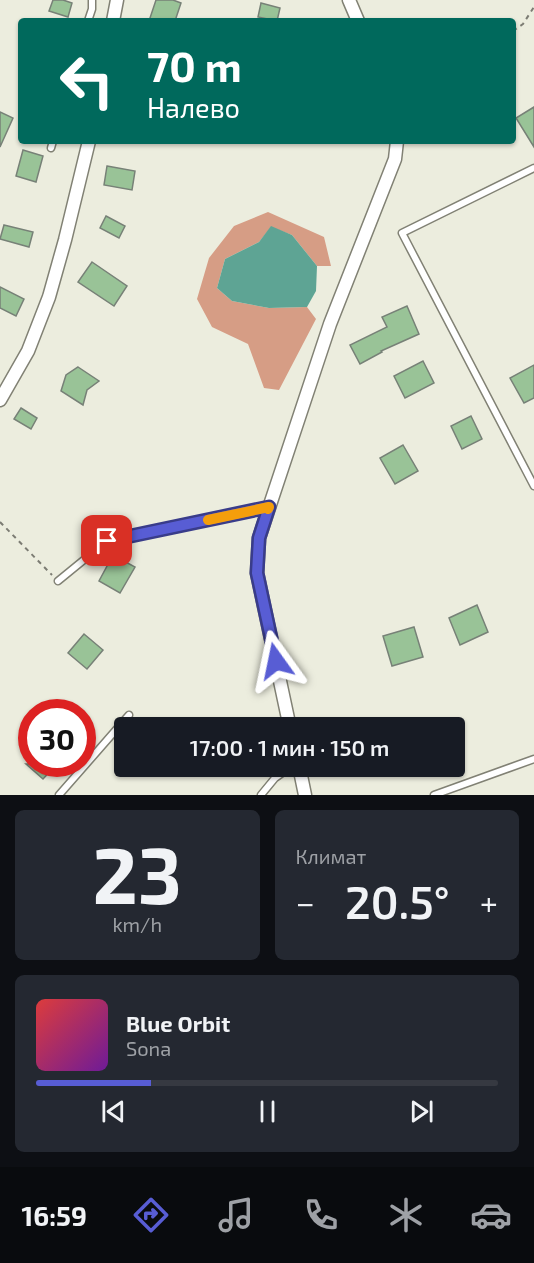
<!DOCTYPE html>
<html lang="ru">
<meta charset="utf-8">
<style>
:root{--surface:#171b24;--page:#242831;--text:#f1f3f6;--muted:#9ea1a6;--line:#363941;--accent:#585dd4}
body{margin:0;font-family:"Exo 2",sans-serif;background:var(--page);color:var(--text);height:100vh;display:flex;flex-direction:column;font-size:22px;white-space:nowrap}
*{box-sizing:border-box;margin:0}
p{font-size:20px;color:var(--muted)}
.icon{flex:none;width:33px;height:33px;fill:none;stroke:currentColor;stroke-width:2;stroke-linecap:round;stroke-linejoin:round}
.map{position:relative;height:795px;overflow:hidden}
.drawer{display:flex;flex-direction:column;gap:15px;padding:15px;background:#0d0f14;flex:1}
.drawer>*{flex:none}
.guide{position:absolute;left:18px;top:18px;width:498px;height:126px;border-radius:6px;box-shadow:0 2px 4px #0004;background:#00695c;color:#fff;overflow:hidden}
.speed{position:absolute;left:18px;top:699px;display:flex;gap:12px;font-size:30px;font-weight:700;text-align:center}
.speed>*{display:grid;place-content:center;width:78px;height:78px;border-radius:50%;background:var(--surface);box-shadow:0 2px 4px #0004;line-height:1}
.speed .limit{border:9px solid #d22;background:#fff;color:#111}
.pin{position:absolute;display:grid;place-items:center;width:51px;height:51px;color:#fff;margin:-26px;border-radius:12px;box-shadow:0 3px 9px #0006}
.me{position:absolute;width:66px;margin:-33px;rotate:348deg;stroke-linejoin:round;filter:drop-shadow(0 0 4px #0008)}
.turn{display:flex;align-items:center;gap:21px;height:126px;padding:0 30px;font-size:27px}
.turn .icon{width:78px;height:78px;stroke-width:2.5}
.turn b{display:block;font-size:42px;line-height:51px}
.big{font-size:45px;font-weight:600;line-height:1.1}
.drawer .card{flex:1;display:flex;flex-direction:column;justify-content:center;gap:9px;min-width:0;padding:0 21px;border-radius:9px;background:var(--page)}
.drawer .dial{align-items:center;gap:0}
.dial b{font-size:78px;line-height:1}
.song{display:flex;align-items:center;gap:18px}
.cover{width:72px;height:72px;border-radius:9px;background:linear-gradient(135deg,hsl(0 70% 55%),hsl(280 70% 35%))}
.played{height:6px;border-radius:3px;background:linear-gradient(90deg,var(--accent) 25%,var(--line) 25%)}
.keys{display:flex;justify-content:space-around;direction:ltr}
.heat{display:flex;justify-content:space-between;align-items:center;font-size:33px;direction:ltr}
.drawer .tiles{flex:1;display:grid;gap:15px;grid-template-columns:1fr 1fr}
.card:last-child{grid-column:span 2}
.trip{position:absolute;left:114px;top:717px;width:351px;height:60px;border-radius:6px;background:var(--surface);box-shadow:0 2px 4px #0004;font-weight:600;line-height:60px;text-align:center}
.tab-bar{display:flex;height:96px;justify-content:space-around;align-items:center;background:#090b0e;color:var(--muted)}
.tab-bar .icon{width:42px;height:42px}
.tab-bar .current{color:var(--accent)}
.tab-bar b{font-size:27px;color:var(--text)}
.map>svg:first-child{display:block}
</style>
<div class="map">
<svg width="534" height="795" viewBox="0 0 534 795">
<rect width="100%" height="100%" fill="#ecedde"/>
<polygon fill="#d69d85" points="268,212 324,237 331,266 317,266 292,235 271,227 259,242 225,259 217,288 232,301 269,308 307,307 316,319 279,390 264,388 248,344 212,327 197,299 209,258 234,226"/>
<polygon fill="#5ea494" points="271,226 292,235 317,266 316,291 307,307 269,308 232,301 217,288 225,259 259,242"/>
<g fill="#99c397" stroke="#778177" stroke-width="1.5">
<polygon points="53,0 63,0 72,3 68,17 49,11"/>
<polygon points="156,0 173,0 181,3 175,21 149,21"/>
<polygon points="261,3 280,8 277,21 258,17"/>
<polygon points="534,107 534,147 516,118"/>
<polygon points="0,112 13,118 0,147"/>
<polygon points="23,150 43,156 36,182 16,176"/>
<polygon points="107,166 135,171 132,190 104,185"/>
<polygon points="106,216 125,226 119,238 100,228"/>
<polygon points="4,225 33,232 29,247 0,239"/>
<polygon points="92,262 127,286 114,306 78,282"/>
<polygon points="0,287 24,299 16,316 0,308"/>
<polygon points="407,306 419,334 381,351 382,352 360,364 350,345 387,327 382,317"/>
<polygon points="423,361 434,383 405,398 394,376"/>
<polygon points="534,365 534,398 524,403 510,378"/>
<polygon points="78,367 99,381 87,390 83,405 61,391 66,375"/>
<polygon points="21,408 37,418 31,429 14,419"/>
<polygon points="471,416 482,439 462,449 451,426"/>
<polygon points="403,445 418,471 395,484 380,458"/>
<polygon points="113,555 135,567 120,593 99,581"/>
<polygon points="477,605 488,632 460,645 449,618"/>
<polygon points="414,627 423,657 392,666 383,636"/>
<polygon points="84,634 103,650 87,669 68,653"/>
<polygon points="26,764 57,764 43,779"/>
</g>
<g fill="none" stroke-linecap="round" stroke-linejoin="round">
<defs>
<g id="lane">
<polyline points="88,21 92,9 92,0"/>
<polyline points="51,148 53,141"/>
<polyline points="534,168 402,233 534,486"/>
<polyline points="58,581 107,541 268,507"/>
<polyline points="59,795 129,715"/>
<polyline points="261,795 275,778 292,766"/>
<polyline points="434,795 534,759"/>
</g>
<g id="street">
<polyline points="349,0 358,21"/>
<polyline points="113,21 117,0"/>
<polyline points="0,400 28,351 49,297 65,240 89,141"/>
<polyline points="290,728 257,573 259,538 330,324 395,159 397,141"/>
<polyline points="299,766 305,795"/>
</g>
</defs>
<use href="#lane" stroke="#818174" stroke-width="9"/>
<use href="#street" stroke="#818174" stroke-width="15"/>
<g stroke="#7c7c73" stroke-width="2" stroke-dasharray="4.5 4.5" stroke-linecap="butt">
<polyline points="513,31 523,24 534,7"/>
<polyline points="0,522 52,575"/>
</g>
<use href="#lane" stroke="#fff" stroke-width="6"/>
<use href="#street" stroke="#fff" stroke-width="12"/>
</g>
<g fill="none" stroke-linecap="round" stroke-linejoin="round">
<defs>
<polyline id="route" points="107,541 269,507 259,538 257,573 276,661"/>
</defs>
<use href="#route" stroke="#393c8a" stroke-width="15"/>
<use href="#route" stroke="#585dd4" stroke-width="10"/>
<polyline stroke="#f59e0b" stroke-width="10" points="208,520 269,507 268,509"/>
</g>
</svg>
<div class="speed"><div class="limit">30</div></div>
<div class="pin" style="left:107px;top:541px;background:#d93025"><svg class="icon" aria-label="arrive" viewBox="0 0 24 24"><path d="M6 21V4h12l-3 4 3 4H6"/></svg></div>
<svg class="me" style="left:276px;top:661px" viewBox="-20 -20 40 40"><path d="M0-17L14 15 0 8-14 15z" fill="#585dd4" stroke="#fff" stroke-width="4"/></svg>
<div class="trip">17:00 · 1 мин · 150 m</div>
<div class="guide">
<div class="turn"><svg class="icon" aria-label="left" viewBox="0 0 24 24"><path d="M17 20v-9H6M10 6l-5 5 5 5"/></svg><div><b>70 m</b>Налево</div></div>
</div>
</div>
<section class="drawer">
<div class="tiles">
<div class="card dial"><b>23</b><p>km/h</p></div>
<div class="card"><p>Климат</p>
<div class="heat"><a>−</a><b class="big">20.5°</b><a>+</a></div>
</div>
<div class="card">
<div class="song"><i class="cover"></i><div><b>Blue Orbit</b><p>Sona</p></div></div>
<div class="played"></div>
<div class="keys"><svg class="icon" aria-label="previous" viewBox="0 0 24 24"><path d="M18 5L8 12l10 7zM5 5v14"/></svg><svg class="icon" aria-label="pause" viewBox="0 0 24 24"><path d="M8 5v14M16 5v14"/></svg><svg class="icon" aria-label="next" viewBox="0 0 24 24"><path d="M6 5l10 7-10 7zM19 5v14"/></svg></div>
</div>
</div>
</section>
<nav class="tab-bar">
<b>16:59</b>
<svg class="icon current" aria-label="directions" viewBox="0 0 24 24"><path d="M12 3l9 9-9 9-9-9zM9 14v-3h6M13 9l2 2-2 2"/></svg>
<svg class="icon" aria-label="music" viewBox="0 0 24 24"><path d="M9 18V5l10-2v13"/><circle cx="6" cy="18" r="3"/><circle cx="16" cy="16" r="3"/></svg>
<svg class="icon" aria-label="phone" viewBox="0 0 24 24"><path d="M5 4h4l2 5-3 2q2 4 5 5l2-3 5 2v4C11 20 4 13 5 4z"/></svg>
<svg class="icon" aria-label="climate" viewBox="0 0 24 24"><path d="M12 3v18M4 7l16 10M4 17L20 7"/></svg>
<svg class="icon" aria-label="car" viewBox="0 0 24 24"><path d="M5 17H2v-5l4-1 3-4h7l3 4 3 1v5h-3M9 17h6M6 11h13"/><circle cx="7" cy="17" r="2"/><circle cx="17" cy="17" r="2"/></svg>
</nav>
